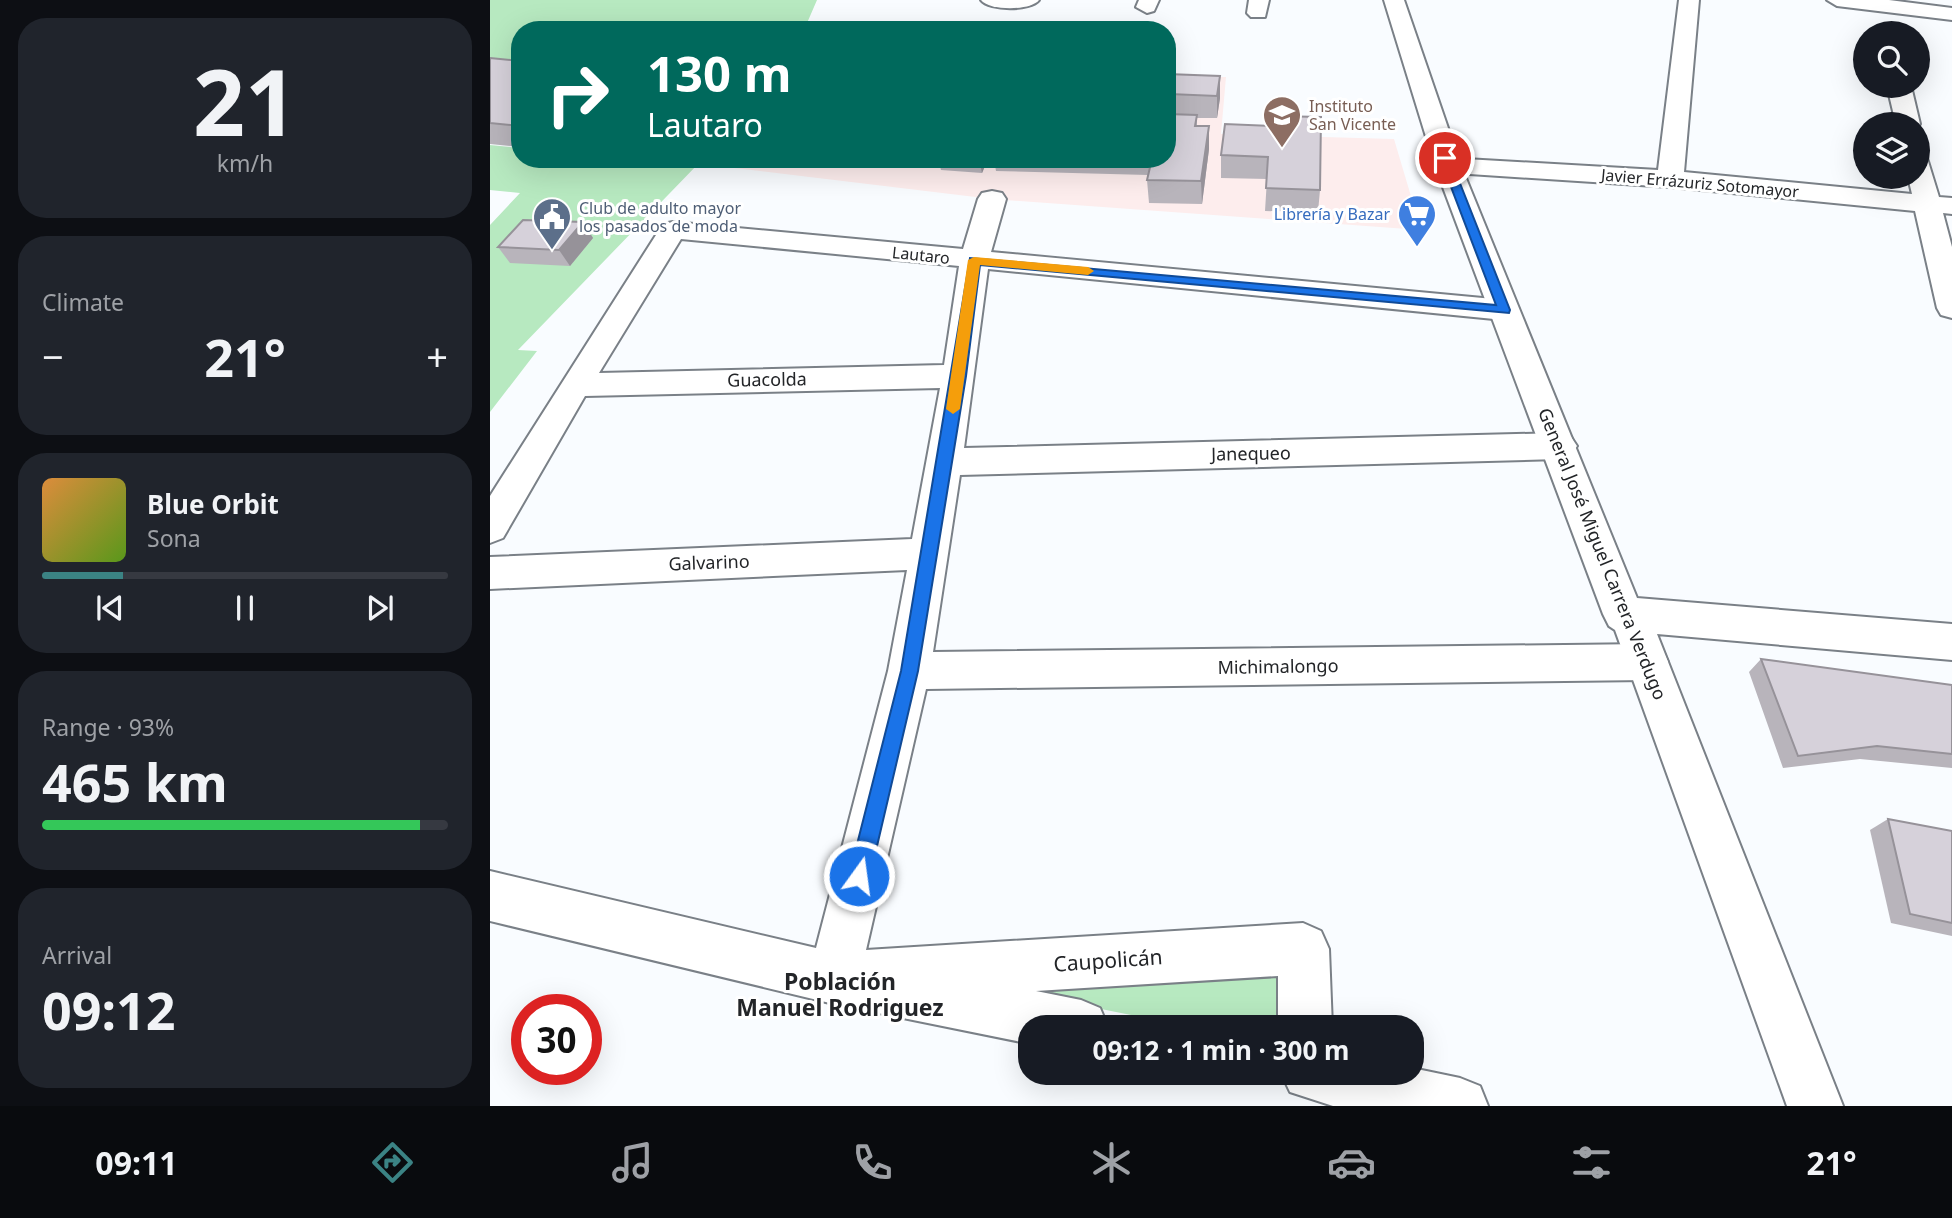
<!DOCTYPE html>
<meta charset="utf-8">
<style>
:root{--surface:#171b24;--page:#20242c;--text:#f1f3f6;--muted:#9ea1a6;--line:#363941;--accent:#3b8384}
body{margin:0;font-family:"Noto Sans",sans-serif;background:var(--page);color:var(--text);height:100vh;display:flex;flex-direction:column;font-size:26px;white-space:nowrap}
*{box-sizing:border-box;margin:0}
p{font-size:23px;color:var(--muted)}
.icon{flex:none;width:38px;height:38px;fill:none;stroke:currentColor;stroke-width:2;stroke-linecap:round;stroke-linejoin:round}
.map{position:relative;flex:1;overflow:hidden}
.panel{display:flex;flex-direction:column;gap:18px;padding:18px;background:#0d0f14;width:490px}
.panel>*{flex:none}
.banner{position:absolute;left:21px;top:21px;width:665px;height:147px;border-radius:28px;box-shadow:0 7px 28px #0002;background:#00695c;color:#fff;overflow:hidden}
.buttons{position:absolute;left:1363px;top:21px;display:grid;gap:14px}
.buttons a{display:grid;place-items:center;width:77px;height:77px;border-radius:50%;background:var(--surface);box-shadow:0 7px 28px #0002;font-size:35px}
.speed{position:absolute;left:21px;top:994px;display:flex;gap:14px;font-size:35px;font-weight:700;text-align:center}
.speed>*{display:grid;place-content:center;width:91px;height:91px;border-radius:50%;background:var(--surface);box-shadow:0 7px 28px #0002;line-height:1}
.speed .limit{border:10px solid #d22;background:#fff;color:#111}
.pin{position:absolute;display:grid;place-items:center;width:60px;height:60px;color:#fff;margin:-30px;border:4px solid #fff;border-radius:50%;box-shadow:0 2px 7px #0007}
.me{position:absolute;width:77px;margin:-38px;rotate:14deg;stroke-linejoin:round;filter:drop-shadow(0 0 5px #0008)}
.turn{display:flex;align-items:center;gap:24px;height:147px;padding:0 21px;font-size:32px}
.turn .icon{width:91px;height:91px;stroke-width:2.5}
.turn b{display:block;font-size:49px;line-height:60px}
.big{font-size:52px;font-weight:700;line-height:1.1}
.panel .widget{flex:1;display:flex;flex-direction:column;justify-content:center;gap:10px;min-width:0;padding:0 24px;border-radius:28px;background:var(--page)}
.panel .dial{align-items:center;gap:0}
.dial b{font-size:91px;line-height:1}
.song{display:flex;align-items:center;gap:21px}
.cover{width:84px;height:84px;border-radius:10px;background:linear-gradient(135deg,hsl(30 70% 55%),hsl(90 70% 35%))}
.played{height:7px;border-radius:4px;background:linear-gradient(90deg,var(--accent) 20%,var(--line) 20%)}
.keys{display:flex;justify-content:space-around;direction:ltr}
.heat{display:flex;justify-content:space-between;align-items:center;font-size:38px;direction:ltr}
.charge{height:10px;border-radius:5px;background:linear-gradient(90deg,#34c759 93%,var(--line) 0)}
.trip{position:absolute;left:528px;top:1015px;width:406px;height:70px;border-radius:28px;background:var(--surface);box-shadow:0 7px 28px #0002;font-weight:700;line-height:70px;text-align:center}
.tabs{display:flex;height:112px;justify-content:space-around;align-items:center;background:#090b0e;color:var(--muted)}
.tabs .icon{width:49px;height:49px}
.tabs .active{color:var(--accent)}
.tabs b{font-size:32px;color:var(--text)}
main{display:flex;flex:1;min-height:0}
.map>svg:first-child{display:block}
</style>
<main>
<section class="panel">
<div class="widget dial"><b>21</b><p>km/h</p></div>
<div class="widget"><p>Climate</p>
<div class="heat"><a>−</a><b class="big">21°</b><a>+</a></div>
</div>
<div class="widget">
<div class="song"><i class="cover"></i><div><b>Blue Orbit</b><p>Sona</p></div></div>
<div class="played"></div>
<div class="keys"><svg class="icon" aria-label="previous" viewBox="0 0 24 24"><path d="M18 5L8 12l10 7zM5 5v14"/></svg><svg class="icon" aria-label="pause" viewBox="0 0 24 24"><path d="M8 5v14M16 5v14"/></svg><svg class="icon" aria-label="next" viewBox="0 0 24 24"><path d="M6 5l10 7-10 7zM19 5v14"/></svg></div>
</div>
<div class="widget"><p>Range · 93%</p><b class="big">465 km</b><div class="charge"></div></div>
<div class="widget"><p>Arrival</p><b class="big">09:12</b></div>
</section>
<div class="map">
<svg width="1462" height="1106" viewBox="0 0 1462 1106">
<rect width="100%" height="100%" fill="#f9fcff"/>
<polygon fill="#fdeded" points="677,76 736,77 731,134 904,139 931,230 502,199 169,159 677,159"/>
<g fill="#b7e9c0">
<polygon points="0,0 327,0 314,30 30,30 30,74 0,71"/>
<polygon points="0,145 30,148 30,159 169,159 209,163 28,350 47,351 0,412 0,225 30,193 0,190"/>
<polygon points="790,967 789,1027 701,1027 556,998 558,973"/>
</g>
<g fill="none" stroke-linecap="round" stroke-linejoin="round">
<defs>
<g id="minor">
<path d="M491,0H549C541,11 499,11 491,0Z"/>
<polygon points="649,0 669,0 664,11 657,13 646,7"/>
<polygon points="759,0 779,0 775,17 761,17 757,13"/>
<polygon points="1189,0 1209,0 1194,172 1422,194 1418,177 1428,177 1428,156 1437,158 1449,197 1462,198 1462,214 1453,213 1462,247 1462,318 1451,315 1447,308 1425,211 1180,187 949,172 945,166 949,160 958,158 1168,170"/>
<polygon points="1337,0 1399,0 1462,8 1462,20 1347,6"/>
<polygon points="1397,86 1421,86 1430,124 1428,127 1428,124 1406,124"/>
<path d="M502,191L512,193L516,199L501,252L1014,300L1025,303L1029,310L1025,317L1014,320L498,269L474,448L1069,433L1081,437L1087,446L1081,455L1069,459L470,475L443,652L1157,644L1172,649L1178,662L1172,675L1157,680L436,689L376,950L813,923L831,931L839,949L842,1027H788V976L546,991L591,1000L610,1008L618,1027H541V1044L344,1004L0,921V871L326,948L398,671L417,570L0,589V557L422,539L450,388L95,396L13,538L0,543V496L173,224L183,222L473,249L488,199L492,193ZM191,239L469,266L454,365L109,373Z"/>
<polygon points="922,1068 970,1078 990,1086 998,1106 843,1106 800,1092 791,1073 922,1073"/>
</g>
<polygon id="tertiary" points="894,0 914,0 971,166 1147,598 1462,624 1462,660 1167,634 1353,1106 1297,1106 1125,630 1119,626 1113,614 945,166"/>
</defs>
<use href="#minor" stroke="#7a8087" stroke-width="4"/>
<use href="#tertiary" stroke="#7a8087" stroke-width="4"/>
<use href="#minor" fill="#fff" fill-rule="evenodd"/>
<use href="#tertiary" fill="#fff" fill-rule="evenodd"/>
</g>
<g fill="#b8b4bb">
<polygon points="0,58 30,61 30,147 0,144"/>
<polygon points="677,74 730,98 727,118 707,118 707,126 719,126 719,149 712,204 659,203 657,180 658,175 506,171 504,159 677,159"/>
<polygon points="785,126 830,190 828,212 775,211 777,179 731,178 731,155"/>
<polygon points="448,159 498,159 492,173 451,170"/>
<polygon points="93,222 103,238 80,266 20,263 8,247"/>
<polygon points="1271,659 1462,685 1462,768 1370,759 1293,768 1259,672"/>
<polygon points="1398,819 1462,831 1462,936 1401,923 1380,830"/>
</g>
<g fill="#969299">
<polygon points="730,76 730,98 727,118 727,96"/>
<polygon points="680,94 681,116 680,122 679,99"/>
<polygon points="719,126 719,149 712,204 711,181"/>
<polygon points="489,159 498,159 492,173"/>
<polygon points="93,222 103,238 80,266 69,250"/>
</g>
<g fill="#d6d1da" stroke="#969299" stroke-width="2">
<polygon points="0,58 30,61 30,126 0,123"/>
<polygon points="677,74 730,76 727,96 680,94 679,99 677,99"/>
<polygon points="677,114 707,115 705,126 719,126 711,181 657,180 662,159 677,159"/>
<polygon points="785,116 831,117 830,190 776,188 778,157 731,155 735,124 785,126"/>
<polygon points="33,220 93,222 69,250 8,247"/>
<polygon points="1271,659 1462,685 1462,754 1387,746 1308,756"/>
<polygon points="1398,819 1462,831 1462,923 1420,914"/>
</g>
<polygon fill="#1a73e8" stroke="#114b97" stroke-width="2" points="955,154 960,158 1020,310 1019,313 490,265 476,376 428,671 380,876 377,883 369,886 362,883 359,876 411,671 480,258 1006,305 950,158"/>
<polygon fill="#f59e0b" points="484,257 598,267 604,271 598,275 490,265 470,409 463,414 456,409 478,260"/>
<defs>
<symbol id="school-pin" viewBox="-11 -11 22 30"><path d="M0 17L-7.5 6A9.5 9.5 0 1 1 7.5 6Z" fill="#8d6e63" stroke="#fff"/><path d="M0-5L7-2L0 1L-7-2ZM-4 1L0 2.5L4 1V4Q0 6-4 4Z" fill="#fff"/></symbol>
<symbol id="supermarket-pin" viewBox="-11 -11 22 30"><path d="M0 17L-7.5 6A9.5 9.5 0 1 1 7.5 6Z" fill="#3f7fe0" stroke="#fff"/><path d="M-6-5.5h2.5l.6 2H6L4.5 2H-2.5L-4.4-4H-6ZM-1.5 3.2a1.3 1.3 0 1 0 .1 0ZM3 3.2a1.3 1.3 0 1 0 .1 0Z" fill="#fff"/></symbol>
<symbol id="civic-pin" viewBox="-11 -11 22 30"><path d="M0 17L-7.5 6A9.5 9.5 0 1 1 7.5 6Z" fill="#5c6f8a" stroke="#fff"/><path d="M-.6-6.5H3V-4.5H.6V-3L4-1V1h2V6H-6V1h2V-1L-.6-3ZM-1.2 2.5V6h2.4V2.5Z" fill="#fff"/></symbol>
</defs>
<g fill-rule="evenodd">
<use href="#school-pin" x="770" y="93" width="44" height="60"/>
<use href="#supermarket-pin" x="905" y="192" width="44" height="60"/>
<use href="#civic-pin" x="40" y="195" width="44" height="60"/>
</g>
<g text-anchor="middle" stroke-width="6" stroke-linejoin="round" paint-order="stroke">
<g font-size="16" fill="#785e54" stroke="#fff" text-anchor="start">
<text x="819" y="112">Instituto<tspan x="819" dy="18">San Vicente</tspan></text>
</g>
<g font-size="16" fill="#232528" stroke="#fff">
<text transform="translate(1210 183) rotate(5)" y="6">Javier Errázuriz Sotomayor</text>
<text transform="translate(431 255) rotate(6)" y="6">Lautaro</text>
</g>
<g font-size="16" fill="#4e5e75" stroke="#fff" text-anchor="start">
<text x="89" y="214">Club de adulto mayor<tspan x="89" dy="18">los pasados de moda</tspan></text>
</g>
<g font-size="16" fill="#366cbe" stroke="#fff" text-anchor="end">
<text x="900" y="220">Librería y Bazar</text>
</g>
<g font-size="18" fill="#232528" stroke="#fff">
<text transform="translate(277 380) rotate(-1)" y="6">Guacolda</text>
<text transform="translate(761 454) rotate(-1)" y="6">Janequeo</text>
<text transform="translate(1112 554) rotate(68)" y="6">General José Miguel Carrera Verdugo</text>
<text transform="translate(219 563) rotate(-2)" y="6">Galvarino</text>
<text transform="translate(788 667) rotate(-1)" y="6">Michimalongo</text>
</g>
<g font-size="21" fill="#232528" stroke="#fff">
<text transform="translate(618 961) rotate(-4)" y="7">Caupolicán</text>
</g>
<g font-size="23" font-weight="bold" fill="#232528" stroke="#fff">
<text x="350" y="990">Población<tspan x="350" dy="26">Manuel Rodriguez</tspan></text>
</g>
</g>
</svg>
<div class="buttons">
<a><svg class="icon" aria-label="search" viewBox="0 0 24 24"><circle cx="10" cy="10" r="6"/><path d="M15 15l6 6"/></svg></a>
<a><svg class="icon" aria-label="layers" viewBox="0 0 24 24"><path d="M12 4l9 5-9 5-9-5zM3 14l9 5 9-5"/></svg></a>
</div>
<div class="speed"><div class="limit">30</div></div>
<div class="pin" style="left:955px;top:158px;background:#d93025"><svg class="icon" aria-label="arrive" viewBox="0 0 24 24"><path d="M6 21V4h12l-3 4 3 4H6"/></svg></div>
<svg class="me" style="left:369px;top:876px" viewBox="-20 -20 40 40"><circle r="17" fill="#1a73e8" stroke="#fff" stroke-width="3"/><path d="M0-11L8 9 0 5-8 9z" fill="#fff"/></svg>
<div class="trip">09:12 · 1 min · 300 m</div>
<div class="banner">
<div class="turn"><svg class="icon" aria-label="right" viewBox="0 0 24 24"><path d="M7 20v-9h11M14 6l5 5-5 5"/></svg><div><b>130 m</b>Lautaro</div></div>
</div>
</div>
</main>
<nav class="tabs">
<b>09:11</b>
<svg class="icon active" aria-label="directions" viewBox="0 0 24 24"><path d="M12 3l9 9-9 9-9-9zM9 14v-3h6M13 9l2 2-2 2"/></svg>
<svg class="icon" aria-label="music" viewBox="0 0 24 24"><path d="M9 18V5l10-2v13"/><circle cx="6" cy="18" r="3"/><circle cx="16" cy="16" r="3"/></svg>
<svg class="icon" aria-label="phone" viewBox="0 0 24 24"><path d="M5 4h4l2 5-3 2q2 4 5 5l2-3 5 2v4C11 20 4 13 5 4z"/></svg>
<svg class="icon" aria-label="climate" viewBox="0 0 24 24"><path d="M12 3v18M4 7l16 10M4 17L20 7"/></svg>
<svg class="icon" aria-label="car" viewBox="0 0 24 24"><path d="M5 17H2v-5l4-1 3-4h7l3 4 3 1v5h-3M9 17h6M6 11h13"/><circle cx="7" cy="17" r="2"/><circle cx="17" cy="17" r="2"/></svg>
<svg class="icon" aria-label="filters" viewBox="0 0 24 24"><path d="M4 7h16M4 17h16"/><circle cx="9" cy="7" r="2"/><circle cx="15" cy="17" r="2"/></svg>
<b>21°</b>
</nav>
